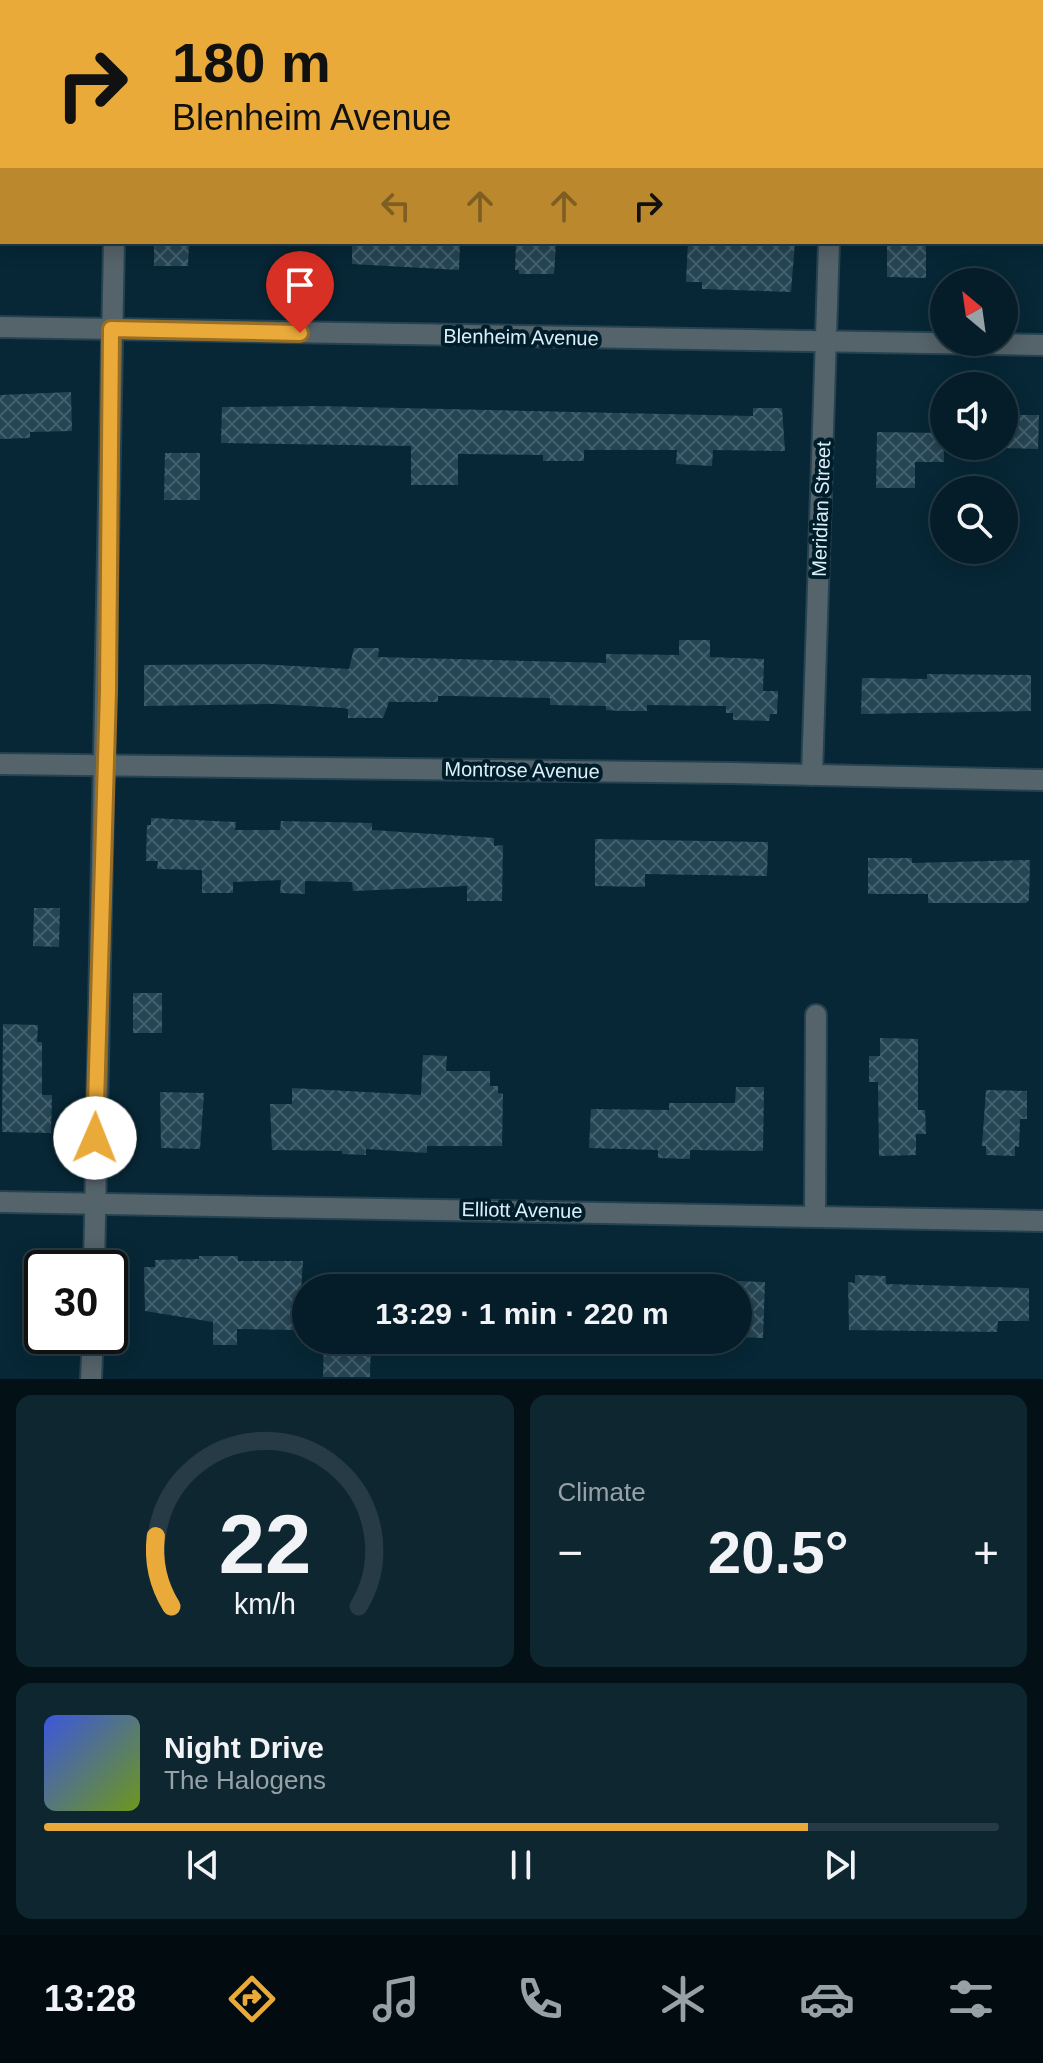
<!DOCTYPE html>
<meta charset="utf-8">
<style>
:root{--surface:#051d28;--page:#0e2630;--text:#f1f3f6;--muted:#97a2a8;--line:#263b45;--accent:#eaaa39}
body{margin:0;font-family:Arial,sans-serif;background:var(--page);color:var(--text);height:100vh;display:flex;flex-direction:column;font-size:30px;white-space:nowrap}
*{box-sizing:border-box;margin:0}
p{font-size:26px;color:var(--muted)}
.icon{flex:none;width:44px;height:44px;fill:none;stroke:currentColor;stroke-width:2;stroke-linecap:round;stroke-linejoin:round}
.map{position:relative;height:1379px;overflow:hidden}
.sheet{display:flex;flex-direction:column;gap:16px;padding:16px;background:#031016;flex:1}
.sheet>*{flex:none}
.top-card{position:absolute;left:0px;top:0px;width:1044px;height:244px;box-shadow:0 4px 20px #0003,0 0 0 2px var(--line);background:#eaaa39;color:#111;overflow:hidden}
.needle{width:52px;rotate:331deg}
.fabs{position:absolute;left:930px;top:268px;display:grid;gap:16px}
.fabs a{display:grid;place-items:center;width:88px;height:88px;border-radius:50%;background:var(--surface);box-shadow:0 4px 20px #0003,0 0 0 2px var(--line);font-size:40px}
.speed{position:absolute;left:24px;top:1250px;display:flex;gap:16px;font-size:40px;font-weight:700;text-align:center}
.speed>*{display:grid;place-content:center;width:104px;height:104px;border-radius:50%;background:var(--surface);box-shadow:0 4px 20px #0003,0 0 0 2px var(--line);line-height:1}
.speed .limit{border:4px solid #111;border-radius:12px;background:#fff;color:#111}
.pin{position:absolute;display:grid;place-items:center;width:68px;height:68px;color:#fff;margin:-82px -34px;border-radius:50% 50% 50% 0;rotate:-45deg;box-shadow:0 0 8px #0007}
.pin .icon{rotate:45deg}
.me{position:absolute;width:88px;margin:-44px;rotate:1deg;stroke-linejoin:round;filter:drop-shadow(0 0 6px #0008)}
.turn{display:flex;align-items:center;gap:28px;height:168px;padding:0 40px;font-size:36px}
.turn .icon{width:104px;height:104px;stroke-width:2.5}
.turn b{display:block;font-size:56px;line-height:68px}
.lanes{display:flex;align-items:center;height:76px;padding:0 40px;background:#0003;justify-content:center;gap:40px;direction:ltr}
.lanes .off{opacity:.35}
.big{font-size:60px;font-weight:600;line-height:1.1}
.sheet .widget{flex:1;display:flex;flex-direction:column;justify-content:center;gap:12px;min-width:0;padding:0 28px;border-radius:16px;background:var(--page)}
.sheet .dial{align-items:center;gap:0}
.dial svg{height:208px;overflow:visible;fill:none;stroke:var(--line);stroke-width:7;stroke-linecap:round;text-anchor:middle}
.dial text{fill:var(--text);stroke:none}
.song{display:flex;align-items:center;gap:24px}
.cover{width:96px;height:96px;border-radius:12px;background:linear-gradient(135deg,hsl(230 70% 55%),hsl(80 70% 35%))}
.played{height:8px;border-radius:4px;background:linear-gradient(90deg,var(--accent) 80%,var(--line) 80%)}
.keys{display:flex;justify-content:space-around;direction:ltr}
.heat{display:flex;justify-content:space-between;align-items:center;font-size:44px;direction:ltr}
.sheet .tiles{flex:1;display:grid;gap:16px;grid-template-columns:1fr 1fr}
.widget:last-child{grid-column:span 2}
.trip{position:absolute;left:292px;top:1274px;width:460px;height:80px;border-radius:40px;background:var(--surface);box-shadow:0 4px 20px #0003,0 0 0 2px var(--line);font-weight:600;line-height:80px;text-align:center}
.tab-bar{display:flex;height:128px;justify-content:space-around;align-items:center;background:#020c10;color:var(--muted)}
.tab-bar .icon{width:56px;height:56px}
.tab-bar .on{color:var(--accent)}
.tab-bar b{font-size:36px;color:var(--text)}
.map>svg:first-child{display:block}
</style>
<div class="map">
<svg width="1043" height="1379" viewBox="0 0 1043 1379">
<defs>
<pattern id="building-cross-hatch" width="8" height="8" patternUnits="userSpaceOnUse" patternTransform="scale(2)"><rect width="8" height="8" fill="#254454"/><path d="M0 0l8 8M0 8l8-8" fill="none" stroke="#445f6d"/></pattern>
</defs>
<rect width="100%" height="100%" fill="#072736"/>
<g fill="url(#building-cross-hatch)">
<polygon points="154,242 189,242 188,266 154,266"/>
<polygon points="352,242 460,242 459,270 352,264"/>
<polygon points="516,242 556,242 554,274 519,274 519,270 515,270"/>
<polygon points="688,242 795,242 791,292 702,289 702,282 686,282"/>
<polygon points="887,242 926,242 926,278 887,277"/>
<polygon points="71,392 72,431 30,432 30,438 0,439 0,395"/>
<polygon points="316,406 753,416 753,408 782,408 785,451 713,450 712,466 676,464 677,450 584,450 584,461 543,461 543,455 458,454 458,485 411,485 411,446 221,443 222,407"/>
<polygon points="1004,415 1039,415 1038,449 1004,448"/>
<polygon points="877,432 944,433 944,462 915,462 915,488 876,488"/>
<polygon points="165,453 200,453 200,500 164,500"/>
<polygon points="679,640 710,640 710,657 764,659 763,691 778,691 777,714 770,714 769,721 733,720 733,713 726,713 726,706 647,705 647,711 621,711 606,710 606,706 550,705 550,698 453,696 438,696 438,702 389,702 383,718 348,718 348,709 343,708 273,704 144,706 144,665 259,664 349,669 354,648 379,648 378,657 606,663 606,654 679,655"/>
<polygon points="927,674 1031,675 1031,711 861,714 862,678 927,679"/>
<polygon points="151,818 236,822 235,830 280,830 281,821 372,823 372,830 494,838 494,846 503,845 502,901 467,901 467,886 353,891 352,882 305,881 305,894 280,893 281,880 233,882 233,893 202,893 202,870 157,869 158,861 146,861 147,825 151,825"/>
<polygon points="595,839 768,842 767,876 645,874 645,887 595,886"/>
<polygon points="868,858 912,858 912,863 1030,860 1029,900 1026,903 928,903 928,894 868,894"/>
<polygon points="34,908 60,908 59,947 33,946"/>
<rect x="133" y="993" width="29" height="40"/>
<polygon points="3,1024 38,1025 37,1042 42,1042 42,1095 52,1095 51,1133 2,1132"/>
<polygon points="880,1038 918,1039 918,1110 925,1110 926,1134 916,1134 916,1155 879,1156 878,1082 869,1082 869,1056 880,1056"/>
<polygon points="423,1055 447,1056 446,1071 490,1071 490,1086 498,1086 498,1093 503,1094 502,1146 427,1146 427,1153 366,1149 366,1155 342,1154 342,1151 272,1150 270,1104 292,1104 292,1088 421,1095"/>
<polygon points="736,1087 764,1087 763,1151 690,1150 690,1159 658,1158 658,1150 589,1148 591,1109 669,1110 669,1103 735,1103"/>
<polygon points="986,1090 1027,1091 1027,1119 1020,1119 1019,1147 1015,1146 1015,1156 986,1155 986,1146 982,1146"/>
<polygon points="160,1092 204,1093 200,1149 161,1148"/>
<polygon points="199,1256 238,1256 238,1261 303,1261 298,1330 237,1329 237,1345 213,1345 213,1322 145,1311 144,1267 155,1267 155,1260 199,1259"/>
<polygon points="855,1275 886,1276 886,1284 1029,1288 1029,1321 998,1321 997,1332 849,1330 848,1282 855,1283"/>
<polygon points="738,1281 765,1282 763,1338 738,1337"/>
<polygon points="324,1340 371,1340 370,1377 323,1377"/>
</g>
<g fill="none" stroke-linecap="round" stroke-linejoin="round">
<defs>
<g id="minor">
<polyline points="122,2 122,0"/>
<polyline points="835,2 835,0"/>
<polyline points="0,327 1043,345"/>
<polyline points="0,764 731,773 1043,780"/>
<polyline points="812,775 829,242"/>
<polyline points="815,1216 816,1015"/>
<polyline points="94,1268 114,242"/>
<polyline points="91,1379 93,1336"/>
</g>
<polyline id="tertiary" points="0,1202 1043,1221"/>
</defs>
<use href="#minor" stroke="#254351" stroke-width="24"/>
<use href="#tertiary" stroke="#254351" stroke-width="24"/>
<use href="#minor" stroke="#55636a" stroke-width="20"/>
<use href="#tertiary" stroke="#55636a" stroke-width="20"/>
</g>
<g fill="none" stroke-linecap="round" stroke-linejoin="round">
<defs>
<polyline id="route" points="95,1138 108,691 111,329 300,333"/>
</defs>
<use href="#route" stroke="#986e25" stroke-width="20"/>
<use href="#route" stroke="#eaaa39" stroke-width="14"/>
</g>
<g text-anchor="middle" stroke-width="8" stroke-linejoin="round" paint-order="stroke">
<g font-size="20" fill="#ddeff8" stroke="#001d2b">
<text transform="translate(521 337) rotate(1)" y="7">Blenheim Avenue</text>
<text transform="translate(821 509) rotate(-88)" y="7">Meridian Street</text>
<text transform="translate(522 770) rotate(1)" y="7">Montrose Avenue</text>
<text transform="translate(522 1210) rotate(1)" y="7">Elliott Avenue</text>
</g>
</g>
</svg>
<div class="fabs">
<a><svg class="needle" viewBox="-14 -14 28 28"><path d="M0-13l5 13h-10z" fill="#e53935"/><path d="M0 13l5-13h-10z" fill="#97a2a8"/></svg></a>
<a><svg class="icon" aria-label="sound" viewBox="0 0 24 24"><path d="M4 9h4l5-4v14l-5-4H4zM17 9q2 3 0 6"/></svg></a>
<a><svg class="icon" aria-label="search" viewBox="0 0 24 24"><circle cx="10" cy="10" r="6"/><path d="M15 15l6 6"/></svg></a>
</div>
<div class="speed"><div class="limit">30</div></div>
<div class="pin" style="left:300px;top:333px;background:#d93025"><svg class="icon" aria-label="arrive" viewBox="0 0 24 24"><path d="M6 21V4h12l-3 4 3 4H6"/></svg></div>
<svg class="me" style="left:95px;top:1138px" viewBox="-20 -20 40 40"><circle r="19" fill="#fff"/><path d="M0-13L10 11 0 6-10 11z" fill="#eaaa39"/></svg>
<div class="trip">13:29 · 1 min · 220 m</div>
<div class="top-card">
<div class="turn"><svg class="icon" aria-label="right" viewBox="0 0 24 24"><path d="M7 20v-9h11M14 6l5 5-5 5"/></svg><div><b>180 m</b>Blenheim Avenue</div></div>
<div class="lanes"><svg class="icon off" aria-label="left" viewBox="0 0 24 24"><path d="M17 20v-9H6M10 6l-5 5 5 5"/></svg><svg class="icon off" aria-label="ahead" viewBox="0 0 24 24"><path d="M12 20V5M6 11l6-6 6 6"/></svg><svg class="icon off" aria-label="ahead" viewBox="0 0 24 24"><path d="M12 20V5M6 11l6-6 6 6"/></svg><svg class="icon" aria-label="right" viewBox="0 0 24 24"><path d="M7 20v-9h11M14 6l5 5-5 5"/></svg></div>
</div>
</div>
<section class="sheet">
<div class="tiles">
<div class="widget dial"><svg viewBox="0 0 100 80">
<path d="M14 69A42 42 0 1 1 86 69"/>
<path d="M14 69A42 42 0 0 1 8 42" stroke="#eaaa39"/>
<text x="50" y="56" font-size="32" font-weight="700">22</text>
<text x="50" y="72" font-size="11">km/h</text>
</svg></div>
<div class="widget"><p>Climate</p>
<div class="heat"><a>−</a><b class="big">20.5°</b><a>+</a></div>
</div>
<div class="widget">
<div class="song"><i class="cover"></i><div><b>Night Drive</b><p>The Halogens</p></div></div>
<div class="played"></div>
<div class="keys"><svg class="icon" aria-label="previous" viewBox="0 0 24 24"><path d="M18 5L8 12l10 7zM5 5v14"/></svg><svg class="icon" aria-label="pause" viewBox="0 0 24 24"><path d="M8 5v14M16 5v14"/></svg><svg class="icon" aria-label="next" viewBox="0 0 24 24"><path d="M6 5l10 7-10 7zM19 5v14"/></svg></div>
</div>
</div>
</section>
<nav class="tab-bar">
<b>13:28</b>
<svg class="icon on" aria-label="directions" viewBox="0 0 24 24"><path d="M12 3l9 9-9 9-9-9zM9 14v-3h6M13 9l2 2-2 2"/></svg>
<svg class="icon" aria-label="music" viewBox="0 0 24 24"><path d="M9 18V5l10-2v13"/><circle cx="6" cy="18" r="3"/><circle cx="16" cy="16" r="3"/></svg>
<svg class="icon" aria-label="phone" viewBox="0 0 24 24"><path d="M5 4h4l2 5-3 2q2 4 5 5l2-3 5 2v4C11 20 4 13 5 4z"/></svg>
<svg class="icon" aria-label="climate" viewBox="0 0 24 24"><path d="M12 3v18M4 7l16 10M4 17L20 7"/></svg>
<svg class="icon" aria-label="car" viewBox="0 0 24 24"><path d="M5 17H2v-5l4-1 3-4h7l3 4 3 1v5h-3M9 17h6M6 11h13"/><circle cx="7" cy="17" r="2"/><circle cx="17" cy="17" r="2"/></svg>
<svg class="icon" aria-label="filters" viewBox="0 0 24 24"><path d="M4 7h16M4 17h16"/><circle cx="9" cy="7" r="2"/><circle cx="15" cy="17" r="2"/></svg>
</nav>
